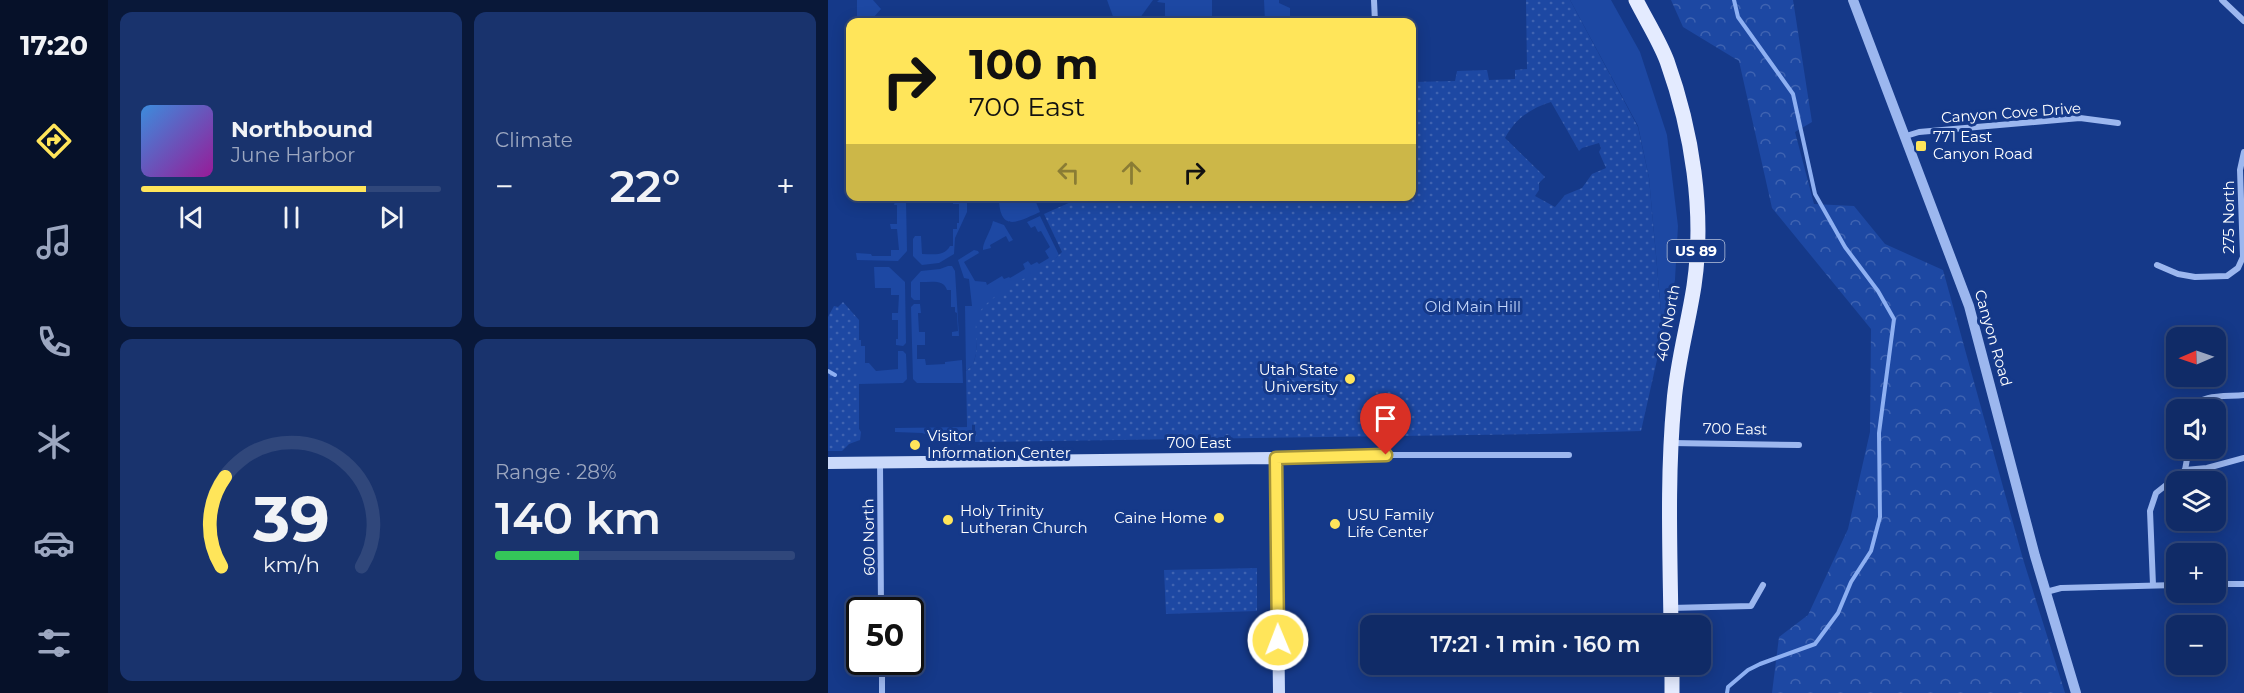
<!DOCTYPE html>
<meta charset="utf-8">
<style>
:root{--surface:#102b67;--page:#19336d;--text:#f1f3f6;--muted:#9ca7c0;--line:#30477b;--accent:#ffe55a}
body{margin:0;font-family:Montserrat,sans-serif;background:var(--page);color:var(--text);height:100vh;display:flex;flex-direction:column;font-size:22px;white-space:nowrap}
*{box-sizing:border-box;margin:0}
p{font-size:20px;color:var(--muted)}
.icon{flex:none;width:33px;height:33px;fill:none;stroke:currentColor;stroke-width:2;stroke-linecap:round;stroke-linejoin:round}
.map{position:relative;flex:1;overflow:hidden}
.side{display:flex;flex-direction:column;gap:12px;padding:12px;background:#091839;width:720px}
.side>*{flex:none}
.hud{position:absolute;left:18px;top:18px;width:570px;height:183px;border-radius:12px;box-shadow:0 3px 15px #0003,0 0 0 2px var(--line);background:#ffe55a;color:#111;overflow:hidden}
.needle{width:39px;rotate:268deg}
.tools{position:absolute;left:1338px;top:327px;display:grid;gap:12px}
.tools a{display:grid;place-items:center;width:60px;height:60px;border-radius:12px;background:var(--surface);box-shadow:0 3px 15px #0003,0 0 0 2px var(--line);font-size:30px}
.speed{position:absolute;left:18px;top:597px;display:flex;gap:12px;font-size:30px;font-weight:700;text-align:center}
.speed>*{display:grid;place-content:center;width:78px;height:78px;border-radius:50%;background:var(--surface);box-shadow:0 3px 15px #0003,0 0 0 2px var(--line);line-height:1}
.speed .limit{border:3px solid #111;border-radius:9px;background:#fff;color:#111}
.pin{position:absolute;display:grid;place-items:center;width:51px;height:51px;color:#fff;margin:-62px -26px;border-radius:50% 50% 50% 0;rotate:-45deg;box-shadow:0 0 6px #0007}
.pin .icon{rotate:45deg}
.me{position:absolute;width:66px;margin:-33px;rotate:359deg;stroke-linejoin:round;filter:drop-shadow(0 0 4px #0008)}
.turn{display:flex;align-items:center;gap:21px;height:126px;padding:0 24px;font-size:27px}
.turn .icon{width:78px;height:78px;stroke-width:2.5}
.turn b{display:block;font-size:42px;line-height:51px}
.lanes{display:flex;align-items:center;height:57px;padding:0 24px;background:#0003;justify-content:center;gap:30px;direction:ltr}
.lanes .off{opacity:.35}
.big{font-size:45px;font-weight:600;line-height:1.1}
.side .tile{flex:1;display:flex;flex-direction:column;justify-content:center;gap:9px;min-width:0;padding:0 21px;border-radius:12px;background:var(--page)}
.side .dial{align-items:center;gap:0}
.dial svg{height:156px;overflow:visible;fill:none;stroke:var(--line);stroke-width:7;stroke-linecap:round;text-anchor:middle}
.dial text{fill:var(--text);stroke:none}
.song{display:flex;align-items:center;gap:18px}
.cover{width:72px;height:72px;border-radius:9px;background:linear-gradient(135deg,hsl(210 70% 55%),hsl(300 70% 35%))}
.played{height:6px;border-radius:3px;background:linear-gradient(90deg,var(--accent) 75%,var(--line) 75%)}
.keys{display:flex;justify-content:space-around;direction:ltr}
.heat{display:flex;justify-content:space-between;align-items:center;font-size:33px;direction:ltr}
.charge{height:9px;border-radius:4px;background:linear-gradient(90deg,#34c759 28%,var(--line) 0)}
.side .tiles{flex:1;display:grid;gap:12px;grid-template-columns:repeat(2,1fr)}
.trip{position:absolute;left:532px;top:615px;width:351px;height:60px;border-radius:12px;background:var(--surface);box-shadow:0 3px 15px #0003,0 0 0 2px var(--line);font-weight:600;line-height:60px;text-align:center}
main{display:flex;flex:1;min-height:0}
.menu{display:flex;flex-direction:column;width:108px;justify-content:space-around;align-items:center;background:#061129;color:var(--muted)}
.menu .icon{width:42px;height:42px}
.menu .active{color:var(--accent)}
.menu b{font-size:27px;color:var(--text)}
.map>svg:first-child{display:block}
</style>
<main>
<nav class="menu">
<b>17:20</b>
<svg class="icon active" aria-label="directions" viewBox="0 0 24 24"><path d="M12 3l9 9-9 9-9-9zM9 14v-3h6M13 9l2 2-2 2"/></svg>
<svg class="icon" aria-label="music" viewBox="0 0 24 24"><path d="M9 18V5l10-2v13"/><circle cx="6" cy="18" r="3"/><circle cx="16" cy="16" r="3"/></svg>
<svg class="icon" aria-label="phone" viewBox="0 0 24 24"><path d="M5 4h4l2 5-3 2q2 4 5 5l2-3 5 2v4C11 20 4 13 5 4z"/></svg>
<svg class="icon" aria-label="climate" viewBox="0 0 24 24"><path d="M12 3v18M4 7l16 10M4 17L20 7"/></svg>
<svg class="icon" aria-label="car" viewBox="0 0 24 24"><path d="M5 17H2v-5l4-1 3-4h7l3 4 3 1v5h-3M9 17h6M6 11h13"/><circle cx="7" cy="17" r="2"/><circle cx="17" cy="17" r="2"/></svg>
<svg class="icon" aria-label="filters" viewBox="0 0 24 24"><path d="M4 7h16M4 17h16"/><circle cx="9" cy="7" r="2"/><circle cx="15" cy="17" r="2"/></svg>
</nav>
<section class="side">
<div class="tiles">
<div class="tile">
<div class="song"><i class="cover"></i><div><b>Northbound</b><p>June Harbor</p></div></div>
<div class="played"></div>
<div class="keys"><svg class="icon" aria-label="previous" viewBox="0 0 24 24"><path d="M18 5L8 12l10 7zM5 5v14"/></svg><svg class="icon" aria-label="pause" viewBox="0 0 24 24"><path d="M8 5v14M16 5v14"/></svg><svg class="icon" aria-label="next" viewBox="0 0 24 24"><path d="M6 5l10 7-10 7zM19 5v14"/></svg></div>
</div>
<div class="tile"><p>Climate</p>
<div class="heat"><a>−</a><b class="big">22°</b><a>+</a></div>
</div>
<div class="tile dial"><svg viewBox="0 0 100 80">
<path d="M14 69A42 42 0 1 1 86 69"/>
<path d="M14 69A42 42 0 0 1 16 23" stroke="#ffe55a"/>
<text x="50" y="56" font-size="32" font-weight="700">39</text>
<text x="50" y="72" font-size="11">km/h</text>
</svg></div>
<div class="tile"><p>Range · 28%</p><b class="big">140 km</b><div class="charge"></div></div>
</div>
</section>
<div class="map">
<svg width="1416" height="693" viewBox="0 0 1416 693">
<defs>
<pattern id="forest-crowns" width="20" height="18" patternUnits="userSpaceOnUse" patternTransform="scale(1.5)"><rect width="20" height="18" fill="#1d48a3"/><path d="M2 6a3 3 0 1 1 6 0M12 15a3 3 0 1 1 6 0" fill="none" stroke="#3f63b1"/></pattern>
<pattern id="park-dots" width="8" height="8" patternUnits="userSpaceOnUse" patternTransform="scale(1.5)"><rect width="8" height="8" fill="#1d48a3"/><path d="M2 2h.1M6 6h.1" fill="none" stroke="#3f63b1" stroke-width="1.8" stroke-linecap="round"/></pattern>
</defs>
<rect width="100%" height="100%" fill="#153989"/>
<g fill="#1d48a3">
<polygon points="29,0 45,0 53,9 45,18 50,22 29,22"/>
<polygon points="279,0 325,0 309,22 287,22"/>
<polygon points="331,0 384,0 384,22 337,22 337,3 329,2"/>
<polygon points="436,0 451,0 451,3 462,8 462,18 520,17 520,22 437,22"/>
<polygon points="742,0 783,0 812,52 839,135 850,226 847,280 835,333 821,178 810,126"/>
<path d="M180,196L206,197L212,212C191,221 173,233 171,201Z"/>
<polygon points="68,197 75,197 78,200 79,251 70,261 29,260 28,253 43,254 44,256 63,256 63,250 71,250 69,229 63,229 62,224 69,224 69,205 66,205"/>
<path d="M139,199V212L127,238L126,254L111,263L94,265L85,256V239L87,236H93L94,254C105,254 116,257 122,246H125V229H129V223H131V204H125V200Z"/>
<polygon points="212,216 231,255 223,263 168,297 148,329 148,354 145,365 138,371 137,306 144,306 141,279 136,278 130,260 146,250 150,251 151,253 136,262 147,281 158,282 159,285 174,276 176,279 181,277 182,278 197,269 195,264 200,261 203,265 209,262 211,264 221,258 217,251 222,247 213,231 210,232 207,226 203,228 199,222"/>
<path d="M165,221L176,225L185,240L181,242L178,236L162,245L163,248L155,250C154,243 163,231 165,221Z"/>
<path d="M120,266H124L127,271L131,336H124V332L130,331L129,313L127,312V307H123V290H119C116,279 103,282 92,282V300H86L83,297V282L93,271L112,269Z"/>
<polygon points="46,267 61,267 77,282 78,343 75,346 68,345 68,339 70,339 70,320 64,320 64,313 70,313 71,295 63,295 63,288 47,288"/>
<polygon points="86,304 92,304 93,313 90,313 91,332 97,332 97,345 89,345 89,359 97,359 98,365 117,364 117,362 134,360 135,383 89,383 85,379 83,307"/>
<polygon points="31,340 33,340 33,346 37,346 37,363 41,363 48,371 70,369 70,351 75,351 78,354 79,379 75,383 31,384"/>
<polygon points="139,424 144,424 144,431 132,431 132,445 94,433 67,432 67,428 139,427"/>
</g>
<polygon fill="url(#forest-crowns)" points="843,0 965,0 984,122 967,132 986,204 1026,206 1057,244 1115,270 1195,559 1237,693 944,693 951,637 980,615 1020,529 1042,432 1043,329 944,208 911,61 855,27"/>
<g fill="url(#park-dots)" fill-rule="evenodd">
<path d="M698,0H742L810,127L821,178L835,333L813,431L712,434L147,442V425L139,424L138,371C158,358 140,327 153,310C170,287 212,275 234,252L216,214L254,197L584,196V82L627,81L629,71L659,70L661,80L687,79V70L699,69ZM723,102L751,151L754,148L771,143L773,148L771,152L778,168L764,174L754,188L737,195L727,207L707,196L711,190V183L717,177L677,138C687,119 703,108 723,102Z"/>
<polygon points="15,302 31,320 31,429 33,432 32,440 21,444 14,451 0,451 0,317 6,306 10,307"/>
<polygon points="429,568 429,611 338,614 336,570"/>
</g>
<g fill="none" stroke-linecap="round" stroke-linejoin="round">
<g stroke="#8eb0f2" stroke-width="4">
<polyline points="0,371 7,375"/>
<polyline points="899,693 900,687 920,670 932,664 987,644 1010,613 1023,582 1043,551 1052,517 1051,433 1066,319 1050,291 1017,247 987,194 965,94 910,17 906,0"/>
</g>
<g stroke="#9cb7ef" stroke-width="6">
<polyline points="546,0 547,22"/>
<polyline points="1394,0 1416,21"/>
<polyline points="1078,136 1091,132 1252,118 1290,123"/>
<polyline points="1329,265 1350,274 1367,277 1399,276 1410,268 1415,257 1412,170 1416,152"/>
<path d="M1362,410C1373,393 1398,397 1416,395"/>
<polyline points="843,443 971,445"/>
<polyline points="448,458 558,455 741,455"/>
<polyline points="52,463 53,610"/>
<polyline points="1357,470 1361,448"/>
<polyline points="1388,584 1416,584"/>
<polyline points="1325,585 1322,511 1328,493 1357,470 1379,468 1416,458"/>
<polyline points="1218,592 1233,588 1348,585"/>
<polyline points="843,608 923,606 935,585"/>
<polyline points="54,662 54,693"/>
</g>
<polyline stroke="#9cb7ef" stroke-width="10" points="1025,0 1141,306 1207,556 1248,693"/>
<polyline stroke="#cad9fa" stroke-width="12" points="0,463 448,458 451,693"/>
<g stroke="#e4ebff" stroke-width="15">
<path d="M808,0C818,20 831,40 839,61C864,131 877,212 866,286C860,325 849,363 846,402C839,476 842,551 843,626"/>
<polyline points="844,664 844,693"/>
</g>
</g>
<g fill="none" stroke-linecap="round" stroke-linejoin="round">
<defs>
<polyline id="route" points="450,640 448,458 558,455"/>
</defs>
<use href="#route" stroke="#a6953a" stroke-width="15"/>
<use href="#route" stroke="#ffe55a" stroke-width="10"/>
</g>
<g fill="#ffe55a" stroke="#153989" stroke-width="2">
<rect x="1087" y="140" width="12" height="12" rx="3"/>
<circle cx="522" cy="379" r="6"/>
<circle cx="87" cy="445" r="6"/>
<circle cx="391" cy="518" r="6"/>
<circle cx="120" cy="520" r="6"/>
<circle cx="507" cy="524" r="6"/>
</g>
<g text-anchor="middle" stroke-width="6" stroke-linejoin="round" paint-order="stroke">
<rect fill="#153989" stroke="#b9c4dc" stroke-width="1.5" x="839.5" y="240" width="57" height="22" rx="4.5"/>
<g font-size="14" font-weight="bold" fill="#fff">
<text x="868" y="256">US 89</text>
</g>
<g font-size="15" fill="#fff" stroke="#153989">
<text transform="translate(1183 113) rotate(-4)" y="5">Canyon Cove Drive</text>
<text transform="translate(1401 217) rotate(-90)" y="5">275 North</text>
<text transform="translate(840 323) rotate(-80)" y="5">400 North</text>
<text transform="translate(1165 338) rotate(74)" y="5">Canyon Road</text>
<text transform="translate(907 429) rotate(1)" y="5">700 East</text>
<text x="371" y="448">700 East</text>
<text transform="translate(41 537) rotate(-91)" y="5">600 North</text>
</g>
<g font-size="15" fill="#fff" stroke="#153989" text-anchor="start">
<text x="1105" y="142">771 East<tspan x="1105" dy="17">Canyon Road</tspan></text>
<text x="510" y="375" text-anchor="end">Utah State<tspan x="510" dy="17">University</tspan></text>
<text x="99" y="441">Visitor<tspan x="99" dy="17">Information Center</tspan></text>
<text x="132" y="516">Holy Trinity<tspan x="132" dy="17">Lutheran Church</tspan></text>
<text x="519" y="520">USU Family<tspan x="519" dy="17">Life Center</tspan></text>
<text x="379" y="523" text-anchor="end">Caine Home</text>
</g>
<g font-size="15" fill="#c2d5fb" stroke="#153989">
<text x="645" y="312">Old Main Hill</text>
</g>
</g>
</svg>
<div class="tools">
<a><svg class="needle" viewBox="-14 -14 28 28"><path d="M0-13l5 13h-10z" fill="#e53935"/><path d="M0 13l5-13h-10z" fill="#9ca7c0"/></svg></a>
<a><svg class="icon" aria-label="sound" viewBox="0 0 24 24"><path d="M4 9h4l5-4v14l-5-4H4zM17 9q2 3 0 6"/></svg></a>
<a><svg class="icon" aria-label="layers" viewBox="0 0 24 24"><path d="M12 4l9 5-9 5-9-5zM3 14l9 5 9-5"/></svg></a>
<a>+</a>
<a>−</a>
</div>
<div class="speed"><div class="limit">50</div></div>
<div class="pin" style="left:558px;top:455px;background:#d93025"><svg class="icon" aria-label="arrive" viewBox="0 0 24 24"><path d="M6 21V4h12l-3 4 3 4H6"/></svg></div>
<svg class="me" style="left:450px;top:640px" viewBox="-20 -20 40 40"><circle r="17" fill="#ffe55a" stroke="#fff" stroke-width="3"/><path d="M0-11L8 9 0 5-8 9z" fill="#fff"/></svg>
<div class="trip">17:21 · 1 min · 160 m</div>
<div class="hud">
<div class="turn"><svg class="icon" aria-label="right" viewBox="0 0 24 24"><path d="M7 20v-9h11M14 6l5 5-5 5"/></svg><div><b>100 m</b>700 East</div></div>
<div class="lanes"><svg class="icon off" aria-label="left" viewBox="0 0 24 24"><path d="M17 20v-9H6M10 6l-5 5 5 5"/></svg><svg class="icon off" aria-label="ahead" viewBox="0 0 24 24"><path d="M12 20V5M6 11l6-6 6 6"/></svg><svg class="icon" aria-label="right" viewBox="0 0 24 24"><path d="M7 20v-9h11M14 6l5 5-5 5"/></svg></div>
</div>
</div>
</main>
